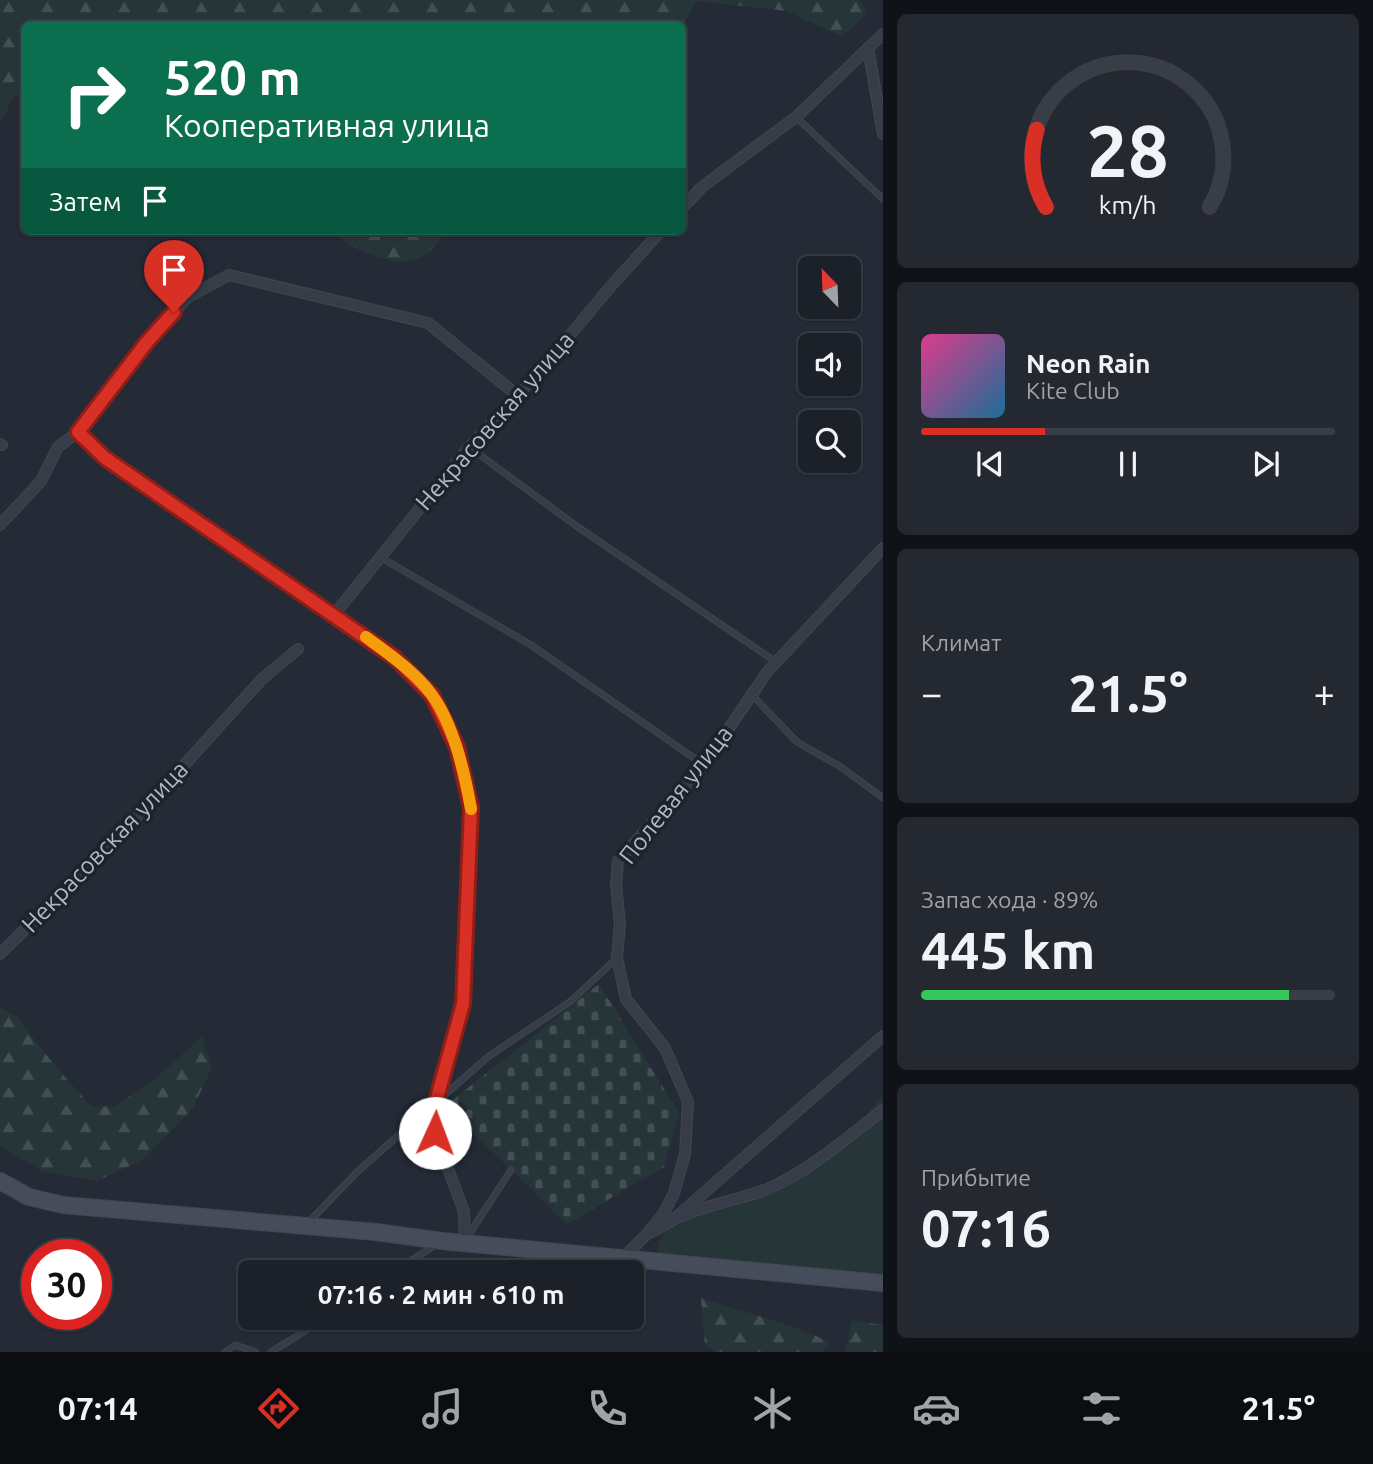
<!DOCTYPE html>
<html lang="ru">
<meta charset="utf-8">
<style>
:root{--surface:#1b2029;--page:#242831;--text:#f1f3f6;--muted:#a0a3a8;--line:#393e46;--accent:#d93025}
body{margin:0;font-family:Ubuntu,sans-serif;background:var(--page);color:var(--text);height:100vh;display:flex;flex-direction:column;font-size:26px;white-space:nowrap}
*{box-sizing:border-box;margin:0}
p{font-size:23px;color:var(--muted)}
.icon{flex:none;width:38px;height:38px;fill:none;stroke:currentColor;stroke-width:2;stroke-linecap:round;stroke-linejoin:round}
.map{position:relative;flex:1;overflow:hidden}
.sheet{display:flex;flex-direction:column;gap:14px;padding:14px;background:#0f1217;width:490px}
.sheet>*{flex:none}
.guide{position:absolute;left:21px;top:21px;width:665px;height:214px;border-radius:10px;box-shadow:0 2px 5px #0004,0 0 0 2px var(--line);background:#0b6e4f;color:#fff;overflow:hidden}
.needle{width:46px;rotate:337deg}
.controls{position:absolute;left:798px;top:256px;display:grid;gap:14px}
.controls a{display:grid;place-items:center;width:63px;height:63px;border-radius:10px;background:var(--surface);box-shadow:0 2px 5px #0004,0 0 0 2px var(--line);font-size:35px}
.speed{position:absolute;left:21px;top:1239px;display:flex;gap:14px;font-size:35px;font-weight:700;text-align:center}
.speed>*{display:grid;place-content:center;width:91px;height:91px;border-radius:50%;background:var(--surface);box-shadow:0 2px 5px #0004,0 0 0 2px var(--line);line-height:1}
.speed .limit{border:10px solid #d22;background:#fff;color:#111}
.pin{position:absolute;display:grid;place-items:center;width:60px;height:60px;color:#fff;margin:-72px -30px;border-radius:50% 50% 50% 0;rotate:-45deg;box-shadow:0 0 7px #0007}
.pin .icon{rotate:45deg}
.me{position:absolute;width:77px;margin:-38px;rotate:2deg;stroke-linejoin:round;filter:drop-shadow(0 0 5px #0008)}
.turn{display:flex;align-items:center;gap:24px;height:147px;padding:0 28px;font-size:32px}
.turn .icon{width:91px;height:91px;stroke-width:2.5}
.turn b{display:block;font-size:49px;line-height:60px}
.then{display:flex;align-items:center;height:66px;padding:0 28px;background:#0003;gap:14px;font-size:26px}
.big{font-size:52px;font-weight:700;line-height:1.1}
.sheet .widget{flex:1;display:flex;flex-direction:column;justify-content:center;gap:10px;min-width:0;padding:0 24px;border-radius:10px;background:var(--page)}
.sheet .dial{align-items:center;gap:0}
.dial svg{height:182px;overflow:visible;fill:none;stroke:var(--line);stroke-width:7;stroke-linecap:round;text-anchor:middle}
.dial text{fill:var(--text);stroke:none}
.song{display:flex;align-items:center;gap:21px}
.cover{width:84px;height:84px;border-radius:10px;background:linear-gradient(135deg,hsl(330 70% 55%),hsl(200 70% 35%))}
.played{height:7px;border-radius:4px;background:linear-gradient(90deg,var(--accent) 30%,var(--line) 30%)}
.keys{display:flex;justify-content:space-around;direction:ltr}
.heat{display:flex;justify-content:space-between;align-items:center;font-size:38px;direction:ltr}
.charge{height:10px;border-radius:5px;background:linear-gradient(90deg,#34c759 89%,var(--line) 0)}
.trip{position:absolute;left:238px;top:1260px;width:406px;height:70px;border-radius:10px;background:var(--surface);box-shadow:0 2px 5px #0004,0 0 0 2px var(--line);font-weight:700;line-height:70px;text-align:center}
.dock{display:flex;height:112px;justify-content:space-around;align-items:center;background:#0b0d10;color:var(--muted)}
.dock .icon{width:49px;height:49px}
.dock .on{color:var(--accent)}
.dock b{font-size:32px;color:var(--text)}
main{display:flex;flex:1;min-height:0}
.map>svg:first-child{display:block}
</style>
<main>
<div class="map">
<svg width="883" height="1352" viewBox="0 0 883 1352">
<defs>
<pattern id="forest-firs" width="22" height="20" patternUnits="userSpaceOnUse" patternTransform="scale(1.75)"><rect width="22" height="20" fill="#263538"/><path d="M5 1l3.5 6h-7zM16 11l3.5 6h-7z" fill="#435053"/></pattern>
<pattern id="cemetery-stones" width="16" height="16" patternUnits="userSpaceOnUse" patternTransform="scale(1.75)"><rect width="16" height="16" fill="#263538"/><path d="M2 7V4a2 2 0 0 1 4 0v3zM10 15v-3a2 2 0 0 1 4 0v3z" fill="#435053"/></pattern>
</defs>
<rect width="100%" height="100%" fill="#242b37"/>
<polygon fill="#263538" points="883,1096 883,1277 657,1258 658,1242 671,1224 730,1200 764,1197 806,1172 844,1140"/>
<g fill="url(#forest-firs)">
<polygon points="0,0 860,0 867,13 842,37 787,11 697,1 683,25 24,24 24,89 14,97 0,122"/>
<path d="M341,231H448C422,263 410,269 370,254C359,250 349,246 341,238Z"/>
<polygon points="0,1007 16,1016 56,1067 92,1107 115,1106 158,1076 202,1037 212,1067 193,1108 144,1159 97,1181 42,1171 0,1146"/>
<polygon points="701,1298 797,1328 830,1342 822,1352 717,1352 705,1345"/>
<polygon points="852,1321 883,1325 883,1352 845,1352"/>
</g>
<polygon fill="url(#cemetery-stones)" points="599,984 679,1113 664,1167 567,1224 445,1106"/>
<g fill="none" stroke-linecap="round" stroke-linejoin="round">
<defs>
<g id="lane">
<polyline points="796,117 883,199"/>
<polyline points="469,447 575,525 776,662"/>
<polyline points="380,557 531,645 704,765"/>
<polyline points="752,695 797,742 841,767 883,798"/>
<polyline points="307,1224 357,1172 489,1056 571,1001 617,958"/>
<polyline points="466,1239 511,1170"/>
<polyline points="393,1272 437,1244"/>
<polyline points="225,1352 235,1345 256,1352"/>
<polyline points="271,1352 326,1318"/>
</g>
<g id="street">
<polyline points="868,48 883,134"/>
<polyline points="682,208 702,187 796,117 883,34"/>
<polyline points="78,432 105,458 395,658 432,695 457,747 471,808 463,1004 435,1105 435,1133 464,1212 465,1242"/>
<polyline points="0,444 2,445"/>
<polyline points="0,525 41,481 58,447 78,432 147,342 188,297 229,275 428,323 517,395"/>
<polyline points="333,616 469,447 540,371 611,286 661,231"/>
<polyline points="0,954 120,836 262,679 298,649"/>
<path d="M682,1216C709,1204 738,1200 765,1190C807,1173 848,1137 883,1110"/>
<polyline points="652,1232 673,1220 883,1036"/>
<polyline points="623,1258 646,1235 664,1213 674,1193 685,1154 688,1102 665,1048 626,999 617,958 620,924 616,885 618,861 704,765 767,672 883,548"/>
</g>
<polyline id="secondary" points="0,1181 29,1197 63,1205 376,1232 442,1241 883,1283"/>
</defs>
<use href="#lane" stroke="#404751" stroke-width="7"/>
<use href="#street" stroke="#404751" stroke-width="12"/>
<use href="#secondary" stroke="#404751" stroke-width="18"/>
<use href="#lane" stroke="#373d48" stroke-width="5"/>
<use href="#street" stroke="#373d48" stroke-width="10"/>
<use href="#secondary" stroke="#464d5a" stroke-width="16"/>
</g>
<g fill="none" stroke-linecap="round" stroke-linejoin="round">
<defs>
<polyline id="route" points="174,312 147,342 78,432 105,458 395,658 432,695 457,747 471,808 463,1004 435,1105 435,1133"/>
</defs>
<use href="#route" stroke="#8d1f18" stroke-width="18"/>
<use href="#route" stroke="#d93025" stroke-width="12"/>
<path stroke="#f59e0b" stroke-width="12" d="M366,637C389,654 415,672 432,695C453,724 465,774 471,809"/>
</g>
<g text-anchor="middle" stroke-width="7" stroke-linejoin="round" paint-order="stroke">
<g font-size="24" fill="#b2b8c4" stroke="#1d232c">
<text transform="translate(495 421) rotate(-49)" y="8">Некрасовская улица</text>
<text transform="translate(676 795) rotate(-52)" y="8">Полевая улица</text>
<text transform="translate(105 847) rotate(-46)" y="8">Некрасовская улица</text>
</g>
</g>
</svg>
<div class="controls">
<a><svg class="needle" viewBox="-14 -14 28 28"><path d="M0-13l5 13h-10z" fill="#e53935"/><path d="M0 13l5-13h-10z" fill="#a0a3a8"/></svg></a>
<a><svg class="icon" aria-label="sound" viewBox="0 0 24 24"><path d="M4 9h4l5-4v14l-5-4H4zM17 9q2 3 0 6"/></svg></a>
<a><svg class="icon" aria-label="search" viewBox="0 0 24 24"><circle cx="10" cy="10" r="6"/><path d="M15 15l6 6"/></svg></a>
</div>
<div class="speed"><div class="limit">30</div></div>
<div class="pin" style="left:174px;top:312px;background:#d93025"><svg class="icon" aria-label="arrive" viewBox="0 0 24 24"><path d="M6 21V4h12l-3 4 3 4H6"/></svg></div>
<svg class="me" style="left:435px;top:1133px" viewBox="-20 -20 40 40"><circle r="19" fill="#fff"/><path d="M0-13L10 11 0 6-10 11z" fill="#d93025"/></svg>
<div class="trip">07:16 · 2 мин · 610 m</div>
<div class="guide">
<div class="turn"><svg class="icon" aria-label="right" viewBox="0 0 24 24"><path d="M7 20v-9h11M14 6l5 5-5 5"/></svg><div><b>520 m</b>Кооперативная улица</div></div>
<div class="then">Затем<svg class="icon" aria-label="arrive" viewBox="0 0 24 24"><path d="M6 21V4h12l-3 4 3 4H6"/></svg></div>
</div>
</div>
<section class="sheet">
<div class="widget dial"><svg viewBox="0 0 100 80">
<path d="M14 69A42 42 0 1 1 86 69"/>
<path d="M14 69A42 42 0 0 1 10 35" stroke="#d93025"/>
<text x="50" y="56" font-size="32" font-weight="700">28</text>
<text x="50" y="72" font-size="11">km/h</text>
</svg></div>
<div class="widget">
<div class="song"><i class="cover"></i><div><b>Neon Rain</b><p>Kite Club</p></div></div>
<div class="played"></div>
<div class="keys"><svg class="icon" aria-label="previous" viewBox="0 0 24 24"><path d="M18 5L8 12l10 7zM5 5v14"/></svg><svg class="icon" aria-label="pause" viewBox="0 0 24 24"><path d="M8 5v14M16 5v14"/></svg><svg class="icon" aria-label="next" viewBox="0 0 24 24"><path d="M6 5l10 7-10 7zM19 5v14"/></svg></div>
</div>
<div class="widget"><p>Климат</p>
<div class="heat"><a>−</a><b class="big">21.5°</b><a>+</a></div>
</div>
<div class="widget"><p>Запас хода · 89%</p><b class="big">445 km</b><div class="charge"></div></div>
<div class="widget"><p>Прибытие</p><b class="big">07:16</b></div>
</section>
</main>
<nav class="dock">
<b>07:14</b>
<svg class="icon on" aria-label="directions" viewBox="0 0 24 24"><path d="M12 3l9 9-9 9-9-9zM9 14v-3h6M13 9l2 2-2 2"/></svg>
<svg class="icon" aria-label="music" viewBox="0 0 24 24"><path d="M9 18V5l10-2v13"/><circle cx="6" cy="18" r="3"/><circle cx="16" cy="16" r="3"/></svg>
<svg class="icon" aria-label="phone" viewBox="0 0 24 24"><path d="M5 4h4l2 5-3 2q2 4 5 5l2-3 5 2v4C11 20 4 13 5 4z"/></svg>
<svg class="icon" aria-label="climate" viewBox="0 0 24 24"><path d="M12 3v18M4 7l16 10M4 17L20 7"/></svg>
<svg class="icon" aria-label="car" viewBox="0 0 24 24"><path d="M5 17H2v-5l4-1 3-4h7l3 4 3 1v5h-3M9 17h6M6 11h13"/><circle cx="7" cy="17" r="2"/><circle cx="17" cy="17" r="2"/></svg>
<svg class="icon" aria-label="filters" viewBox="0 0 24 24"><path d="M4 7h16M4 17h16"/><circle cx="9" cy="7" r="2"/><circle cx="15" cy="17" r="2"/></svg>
<b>21.5°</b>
</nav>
